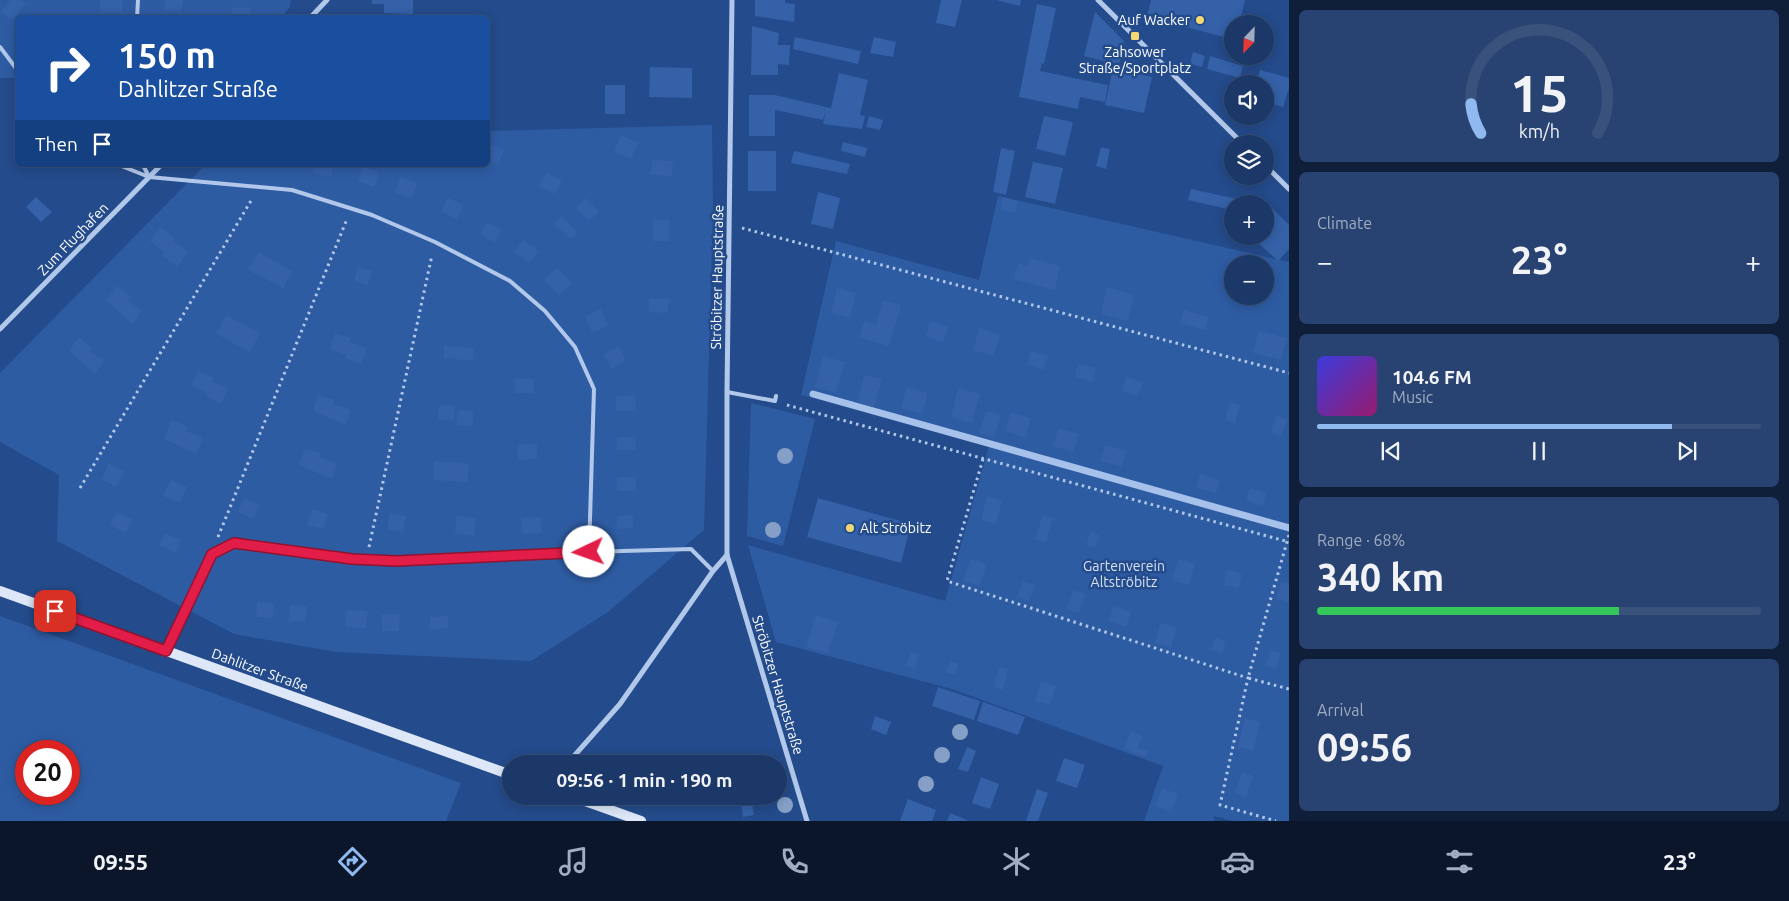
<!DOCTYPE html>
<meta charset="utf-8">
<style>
:root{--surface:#1b3868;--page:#284371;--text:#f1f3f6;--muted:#a0acc0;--line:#39527c;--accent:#90b9f0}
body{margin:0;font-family:Ubuntu,sans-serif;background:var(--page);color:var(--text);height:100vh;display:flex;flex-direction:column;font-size:19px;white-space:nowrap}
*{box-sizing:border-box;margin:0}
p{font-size:16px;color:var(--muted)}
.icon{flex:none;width:28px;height:28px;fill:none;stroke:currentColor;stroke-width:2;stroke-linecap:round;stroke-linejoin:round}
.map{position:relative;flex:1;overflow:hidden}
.details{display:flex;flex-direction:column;gap:10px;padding:10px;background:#0f1f39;width:500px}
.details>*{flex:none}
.banner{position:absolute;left:15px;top:15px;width:475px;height:152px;border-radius:8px;box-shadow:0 2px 12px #0003,0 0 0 1px var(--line);background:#1a4fa0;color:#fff;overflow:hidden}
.needle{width:32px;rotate:203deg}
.tools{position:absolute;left:1224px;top:15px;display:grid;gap:10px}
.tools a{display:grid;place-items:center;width:50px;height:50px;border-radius:50%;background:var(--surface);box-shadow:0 2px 12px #0003,0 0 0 1px var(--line);font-size:25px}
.speed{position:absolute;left:15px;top:740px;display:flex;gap:10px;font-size:25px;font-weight:700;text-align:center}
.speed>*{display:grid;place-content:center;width:65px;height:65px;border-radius:50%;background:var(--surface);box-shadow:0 2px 12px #0003,0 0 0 1px var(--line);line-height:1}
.speed .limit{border:8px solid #d22;background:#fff;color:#111}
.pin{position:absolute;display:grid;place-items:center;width:42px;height:42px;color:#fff;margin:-21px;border-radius:10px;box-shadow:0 2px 8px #0006}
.me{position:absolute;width:55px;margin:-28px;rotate:267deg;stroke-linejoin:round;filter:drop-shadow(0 0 4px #0008)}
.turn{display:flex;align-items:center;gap:18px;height:105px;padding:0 20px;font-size:22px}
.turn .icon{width:65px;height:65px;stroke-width:2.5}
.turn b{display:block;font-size:35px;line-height:42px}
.then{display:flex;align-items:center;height:48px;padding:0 20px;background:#0003;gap:10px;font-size:19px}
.big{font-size:38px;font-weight:700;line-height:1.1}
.details .card{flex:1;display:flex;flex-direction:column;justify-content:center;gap:8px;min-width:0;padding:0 18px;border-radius:8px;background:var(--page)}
.details .dial{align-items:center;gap:0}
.dial svg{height:130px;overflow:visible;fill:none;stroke:var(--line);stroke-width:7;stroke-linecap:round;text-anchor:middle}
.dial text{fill:var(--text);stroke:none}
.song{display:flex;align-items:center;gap:15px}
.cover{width:60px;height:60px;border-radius:8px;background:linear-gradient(135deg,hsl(240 70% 55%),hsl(320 70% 35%))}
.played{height:5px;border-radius:2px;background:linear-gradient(90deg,var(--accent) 80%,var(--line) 80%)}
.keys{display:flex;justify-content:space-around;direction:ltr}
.heat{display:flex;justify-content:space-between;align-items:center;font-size:28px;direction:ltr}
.charge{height:8px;border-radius:4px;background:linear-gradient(90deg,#34c759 68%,var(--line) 0)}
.trip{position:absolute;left:502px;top:755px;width:285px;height:50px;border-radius:25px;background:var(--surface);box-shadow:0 2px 12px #0003,0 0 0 1px var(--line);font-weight:700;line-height:50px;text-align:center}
.tab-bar{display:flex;height:80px;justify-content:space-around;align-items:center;background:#0b162a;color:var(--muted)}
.tab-bar .icon{width:35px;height:35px}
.tab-bar .current{color:var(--accent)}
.tab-bar b{font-size:22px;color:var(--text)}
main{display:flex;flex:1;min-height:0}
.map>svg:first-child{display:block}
</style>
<main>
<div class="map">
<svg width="1289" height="821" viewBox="0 0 1289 821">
<rect width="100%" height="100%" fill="#244b8b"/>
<g fill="#2e5ca3" fill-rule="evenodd">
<polygon points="0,0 291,0 290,7 281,17 18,18 17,78 0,78"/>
<polygon points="712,125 713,210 704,530 608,612 531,661 336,652 234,634 57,541 59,475 0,442 0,373 205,165 488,165 488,131"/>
<path d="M998,196L1289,262V821H1233L1214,816V821H1144L1163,766L952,689L776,642L748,545L945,601L989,446L801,395L836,241L979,280ZM1232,264H1265V296H1232Z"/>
<polygon points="751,403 815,419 783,546 747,536"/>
<path d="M0,616L461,783L446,821H0ZM26,751H69V794H26Z"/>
</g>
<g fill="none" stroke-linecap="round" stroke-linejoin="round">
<polyline stroke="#a6c2eb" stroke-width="7" points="813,394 1289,528"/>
</g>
<g fill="#3461a8">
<polygon points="11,0 21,0 26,4 11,20 1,11"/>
<rect x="100" y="0" width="22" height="12"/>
<polygon points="165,0 183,0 182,11 164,10"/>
<polygon points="372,0 413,0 413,14 384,13 384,4 372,4"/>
<polygon points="755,0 785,0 785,3 795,4 794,22 755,16"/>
<polygon points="941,0 962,0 955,27 936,23"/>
<polygon points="996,0 1021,0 1020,6"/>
<polygon points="1151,0 1245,0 1239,24 1232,24 1232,39 1147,17"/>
<polygon points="1037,4 1056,8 1044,64 1042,63 1040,71 1108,85 1105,102 1080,97 1078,109 1019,97"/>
<polygon points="232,7 250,8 250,18 232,18"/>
<polygon points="1095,12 1124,41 1119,65 1084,56"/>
<polygon points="752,26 779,33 778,45 790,45 789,65 778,64 778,75 751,75"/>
<polygon points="795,37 861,51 858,64 793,49"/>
<polygon points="874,37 896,42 893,57 870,53"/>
<polygon points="1193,52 1205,56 1202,67 1190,64"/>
<polygon points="1210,56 1243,66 1240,78 1207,69"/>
<polygon points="650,67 692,68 692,98 649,97"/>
<polygon points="1113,68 1152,77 1144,113 1105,105"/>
<polygon points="1260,70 1289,78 1289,88 1283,107 1265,102 1265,84 1256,84"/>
<polygon points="839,73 868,80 860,115 865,116 862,129 823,124 826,110 823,120 775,110 775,136 749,136 749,95 775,95 843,111 831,108"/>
<rect x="605" y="85" width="20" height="29"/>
<polygon points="869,116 883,120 880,130 866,127"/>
<polygon points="1044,116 1073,122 1065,156 1036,149"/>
<polygon points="621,135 638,143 631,159 614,151"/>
<polygon points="843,142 867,148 865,157 841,151"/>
<polygon points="488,144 504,150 498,164 488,160"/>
<polygon points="1101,147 1110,149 1106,169 1096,166"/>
<polygon points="1001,148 1015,151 1006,195 993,192"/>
<rect x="748" y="151" width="28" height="40"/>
<polygon points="794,151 850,164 847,174 791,163"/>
<polygon points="652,160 673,161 672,176 651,175"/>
<polygon points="1033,162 1063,168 1055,204 1025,197"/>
<polygon points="314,165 333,165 331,176 313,173"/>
<polygon points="363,166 379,172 374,187 358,181"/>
<polygon points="546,173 562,181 555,194 539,186"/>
<polygon points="400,177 417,183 412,198 395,193"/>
<polygon points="1191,189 1255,203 1255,204 1232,204 1232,210 1188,200"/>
<polygon points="818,192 840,198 833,229 811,224"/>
<polygon points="36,197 52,212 41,222 26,207"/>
<polygon points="1003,197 1018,201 1015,213 1001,209"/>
<polygon points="448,198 464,205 457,219 441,212"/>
<polygon points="585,198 599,211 590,221 576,208"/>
<polygon points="1267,203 1289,225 1289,249 1278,261 1251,236 1265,236"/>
<polygon points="561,216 578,232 571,239 554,224"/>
<rect x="653" y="220" width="16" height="21"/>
<polygon points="487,222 502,230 494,243 480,234"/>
<polygon points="160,227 175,238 173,241 188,252 177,267 162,255 164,252 150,241"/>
<polygon points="523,240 539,251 530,263 514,252"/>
<polygon points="258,252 292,271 283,288 248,270"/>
<polygon points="1030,258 1060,266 1055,290 1013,279 1018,263 1028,266"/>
<polygon points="358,267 372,271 368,285 354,281"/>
<polygon points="557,268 572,283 559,295 544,280"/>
<polygon points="117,286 131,297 128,300 142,311 132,324 106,300"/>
<polygon points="1107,287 1134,295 1128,321 1101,314"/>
<polygon points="837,288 856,293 850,318 831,313"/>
<polygon points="649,299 669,299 668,313 649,312"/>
<polygon points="883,300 901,305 889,346 859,338 864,321 876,324"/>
<polygon points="601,309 608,326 592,333 585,316"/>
<polygon points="1184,310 1209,317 1205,330 1180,323"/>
<polygon points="226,315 260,333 250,352 216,334"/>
<polygon points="931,321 948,327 943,342 926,336"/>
<polygon points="979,328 1000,335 994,356 973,350"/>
<polygon points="1259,331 1287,338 1281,360 1253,353"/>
<polygon points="335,333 351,338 350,342 367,348 362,364 345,358 346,355 330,349"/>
<polygon points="79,337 92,348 90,351 104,361 95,374 69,351"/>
<polygon points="444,346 474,348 473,361 444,358"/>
<polygon points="619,346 626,361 611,369 604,354"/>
<polygon points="1031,351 1048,356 1044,370 1027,364"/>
<polygon points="823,356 845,362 836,393 815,387"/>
<polygon points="1078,364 1096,368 1093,382 1075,377"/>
<polygon points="198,371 214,378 212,381 228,389 221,404 205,396 207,393 191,386"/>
<polygon points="864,375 882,379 874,407 857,402"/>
<polygon points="1126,377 1143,382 1138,396 1122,391"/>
<rect x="515" y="379" width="19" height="14"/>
<polygon points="907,387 928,393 922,414 901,408"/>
<polygon points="958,388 980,394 972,423 951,417"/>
<polygon points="318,395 335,400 333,404 351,410 345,425 313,411"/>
<polygon points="635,395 636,411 616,411 616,396"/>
<polygon points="1230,402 1240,405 1235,423 1225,420"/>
<polygon points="439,405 455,406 454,421 438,420"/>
<polygon points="458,410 474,411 472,426 456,425"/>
<polygon points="986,411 1001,415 994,438 979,433"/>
<polygon points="1011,412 1031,418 1025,438 1005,431"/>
<polygon points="1276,416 1287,419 1282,436 1271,433"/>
<polygon points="172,420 188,427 186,431 203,438 196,454 164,439"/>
<polygon points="1059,428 1079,434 1073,452 1053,446"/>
<polygon points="617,437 635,437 636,450 617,450"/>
<polygon points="537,444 537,459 518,460 517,445"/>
<polygon points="1105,445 1126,451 1122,467 1100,461"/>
<polygon points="305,448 321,453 320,458 337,463 332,479 299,465"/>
<polygon points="434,461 469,464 468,482 433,480"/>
<polygon points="109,464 124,471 116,487 101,479"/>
<polygon points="1200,474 1220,480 1216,493 1196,488"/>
<rect x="617" y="477" width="19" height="14"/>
<polygon points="171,480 187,487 180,503 163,496"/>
<polygon points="1250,488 1267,493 1262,506 1246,500"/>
<polygon points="987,496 1002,501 996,524 981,520"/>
<polygon points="244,498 259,505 253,519 238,512"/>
<polygon points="818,498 911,524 901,563 807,537"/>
<polygon points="312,509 328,514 324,529 307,525"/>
<polygon points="116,512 132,519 126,533 110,525"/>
<polygon points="389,513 406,516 403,532 387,529"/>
<polygon points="633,515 633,528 617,529 617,516"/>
<polygon points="1043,515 1053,518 1046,542 1035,539"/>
<polygon points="456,516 476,518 474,536 455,534"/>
<polygon points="541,517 542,533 522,534 521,518"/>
<polygon points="1091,531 1100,534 1095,548 1086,545"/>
<polygon points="164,533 181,540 176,553 159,545"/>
<polygon points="970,559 987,564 980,586 963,581"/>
<polygon points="1178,559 1195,564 1189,585 1172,580"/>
<polygon points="1227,570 1242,574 1239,588 1224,585"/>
<polygon points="1023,581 1035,585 1029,601 1017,597"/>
<polygon points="1281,582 1289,584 1289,602 1276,599"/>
<polygon points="1073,590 1085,594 1079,613 1066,609"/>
<polygon points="257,602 274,603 273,618 256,617"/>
<polygon points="290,605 307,606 305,622 289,621"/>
<polygon points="1113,606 1131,612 1126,627 1109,621"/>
<polygon points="346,610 368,611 366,628 345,627"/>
<polygon points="382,614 400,614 399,631 382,631"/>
<polygon points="816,615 838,622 828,653 806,647"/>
<polygon points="448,616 449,628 430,630 430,617"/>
<polygon points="1160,623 1177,627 1171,647 1155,643"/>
<polygon points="1215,638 1226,641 1222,654 1211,650"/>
<polygon points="1271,650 1281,653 1276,669 1266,665"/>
<polygon points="910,652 919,654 915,669 906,666"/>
<polygon points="950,661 958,663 955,675 946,673"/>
<polygon points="999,667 1008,669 1003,690 993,687"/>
<polygon points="1041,681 1056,686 1050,705 1035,701"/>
<polygon points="938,687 980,701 974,720 932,706"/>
<polygon points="983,702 1025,717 1018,735 977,721"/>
<polygon points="875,716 891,722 886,735 871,729"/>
<polygon points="1245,718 1260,722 1253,751 1238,747"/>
<polygon points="1131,731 1143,736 1138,748 1148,751 1146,757 1124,749"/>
<polygon points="967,747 976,751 968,772 958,769"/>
<polygon points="1064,758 1085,765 1077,788 1056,781"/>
<polygon points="1242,772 1253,776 1246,797 1235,793"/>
<polygon points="981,777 999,784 990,809 972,803"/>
<polygon points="1162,788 1178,794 1171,812 1155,806"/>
<polygon points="1037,789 1048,793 1038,821 1026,821"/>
<polygon points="740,796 751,796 754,815 743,817"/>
<polygon points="908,799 936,810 932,821 900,821"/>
<polygon points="950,813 969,821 947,821"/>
</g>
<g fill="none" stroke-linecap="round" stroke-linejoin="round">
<g stroke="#b2c8ea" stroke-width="3" stroke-dasharray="2.5 4" stroke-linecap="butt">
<polyline points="742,228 1289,373"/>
<polyline points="787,405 1289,542"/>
<polyline points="983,459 947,581 1248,678 1220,805 1276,821"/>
<polyline points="80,488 252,199"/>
<polyline points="1289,535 1248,678 1289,689"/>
<polyline points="218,537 347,219"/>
<polyline points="369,547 432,255"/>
</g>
<g stroke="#b2c8ea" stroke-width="4">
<polyline points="137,18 138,0"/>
<polyline points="0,47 18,71"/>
<polyline points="119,165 149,177 143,165"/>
<polyline points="149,177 292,190 372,215 435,242 510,281 545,311 575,347 594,389 589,552 691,549 713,571"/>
<polyline points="727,392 775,401 776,396"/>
<polyline points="166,651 212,554 234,543 352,559 397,561 589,552"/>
</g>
<g stroke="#b2c8ea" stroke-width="5">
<polyline points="732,0 727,392 727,555 807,821"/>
<polyline points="1098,0 1243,144"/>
<polyline points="310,18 327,0"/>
<polyline points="1265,165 1289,189"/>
<polyline points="0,329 161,165"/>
<polyline points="567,764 620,704 713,571 727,555"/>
</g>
<g stroke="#dde7f8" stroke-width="10">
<polyline points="0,591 511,775"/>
<polyline points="571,796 641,821"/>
</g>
</g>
<g fill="#869fc7">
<circle cx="785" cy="456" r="8"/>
<circle cx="773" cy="530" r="8"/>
<circle cx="960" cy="732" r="8"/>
<circle cx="942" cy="755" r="8"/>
<circle cx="926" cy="784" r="8"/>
<circle cx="785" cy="805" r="8"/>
</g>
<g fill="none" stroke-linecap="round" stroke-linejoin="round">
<defs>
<polyline id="route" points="55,611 166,651 212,554 234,543 352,559 396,561 589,552"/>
</defs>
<use href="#route" stroke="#92132f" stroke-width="12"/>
<use href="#route" stroke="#e11d48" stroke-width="9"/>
</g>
<g fill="#f5d876" stroke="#244b8b" stroke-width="2">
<circle cx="1200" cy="20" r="5"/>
<rect x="1130" y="31" width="10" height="10" rx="2.5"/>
<circle cx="850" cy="528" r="5"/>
</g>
<g text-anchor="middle" stroke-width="5" stroke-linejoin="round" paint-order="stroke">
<g font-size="14" fill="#fff" stroke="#244b8b" text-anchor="end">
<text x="1190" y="25">Auf Wacker</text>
<text x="1135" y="57" text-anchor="middle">Zahsower<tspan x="1135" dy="16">Straße/Sportplatz</tspan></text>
<text x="860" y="533" text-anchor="start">Alt Ströbitz</text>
</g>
<g font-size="14" fill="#fff" stroke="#244b8b">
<text transform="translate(73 239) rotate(-46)" y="5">Zum Flughafen</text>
<text transform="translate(717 277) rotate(-89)" y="5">Ströbitzer Hauptstraße</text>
<text transform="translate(260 670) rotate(20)" y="5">Dahlitzer Straße</text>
<text transform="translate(778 685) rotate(73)" y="5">Ströbitzer Hauptstraße</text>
</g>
<g font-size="14" fill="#d7e4f8" stroke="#244b8b">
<text x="1124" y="571">Gartenverein<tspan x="1124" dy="16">Altströbitz</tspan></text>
</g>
</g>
</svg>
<div class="tools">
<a><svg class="needle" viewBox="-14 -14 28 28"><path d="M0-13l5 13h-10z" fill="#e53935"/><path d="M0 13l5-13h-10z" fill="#a0acc0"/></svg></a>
<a><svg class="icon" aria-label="sound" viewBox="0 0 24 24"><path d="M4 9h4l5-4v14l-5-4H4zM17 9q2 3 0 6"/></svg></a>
<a><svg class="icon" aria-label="layers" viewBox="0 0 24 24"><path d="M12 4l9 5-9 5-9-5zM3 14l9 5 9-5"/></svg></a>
<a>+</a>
<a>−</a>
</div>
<div class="speed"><div class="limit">20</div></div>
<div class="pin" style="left:55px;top:611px;background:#d93025"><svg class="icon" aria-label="arrive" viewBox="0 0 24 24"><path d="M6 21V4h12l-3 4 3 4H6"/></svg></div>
<svg class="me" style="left:589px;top:552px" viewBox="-20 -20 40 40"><circle r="19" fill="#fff"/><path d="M0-13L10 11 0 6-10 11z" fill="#e11d48"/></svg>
<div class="trip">09:56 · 1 min · 190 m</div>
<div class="banner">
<div class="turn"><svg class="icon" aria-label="right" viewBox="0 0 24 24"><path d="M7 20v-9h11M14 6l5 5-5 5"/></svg><div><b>150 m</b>Dahlitzer Straße</div></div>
<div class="then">Then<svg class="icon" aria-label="arrive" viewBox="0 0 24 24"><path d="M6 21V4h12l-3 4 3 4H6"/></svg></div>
</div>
</div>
<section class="details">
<div class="card dial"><svg viewBox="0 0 100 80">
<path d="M14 69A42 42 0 1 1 86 69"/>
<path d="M14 69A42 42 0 0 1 8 51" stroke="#90b9f0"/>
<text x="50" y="56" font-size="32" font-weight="700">15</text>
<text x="50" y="72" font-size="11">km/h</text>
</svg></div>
<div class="card"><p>Climate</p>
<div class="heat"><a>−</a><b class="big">23°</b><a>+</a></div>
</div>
<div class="card">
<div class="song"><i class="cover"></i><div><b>104.6 FM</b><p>Music</p></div></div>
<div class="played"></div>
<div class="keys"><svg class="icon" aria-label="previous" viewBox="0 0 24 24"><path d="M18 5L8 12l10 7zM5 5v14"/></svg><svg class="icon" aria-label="pause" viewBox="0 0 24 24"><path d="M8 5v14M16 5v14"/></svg><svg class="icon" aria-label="next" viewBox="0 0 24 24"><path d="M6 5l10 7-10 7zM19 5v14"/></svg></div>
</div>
<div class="card"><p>Range · 68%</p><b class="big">340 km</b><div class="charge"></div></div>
<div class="card"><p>Arrival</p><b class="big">09:56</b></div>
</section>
</main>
<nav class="tab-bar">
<b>09:55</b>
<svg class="icon current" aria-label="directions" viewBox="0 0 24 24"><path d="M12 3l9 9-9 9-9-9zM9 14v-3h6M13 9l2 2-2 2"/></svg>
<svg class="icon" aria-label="music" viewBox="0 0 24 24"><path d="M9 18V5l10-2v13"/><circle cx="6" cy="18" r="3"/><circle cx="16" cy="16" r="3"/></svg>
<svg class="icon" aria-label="phone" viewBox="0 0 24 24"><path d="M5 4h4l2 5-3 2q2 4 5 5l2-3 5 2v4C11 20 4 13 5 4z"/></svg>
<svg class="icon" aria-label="climate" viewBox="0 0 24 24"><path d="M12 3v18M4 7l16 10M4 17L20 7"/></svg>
<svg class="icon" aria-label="car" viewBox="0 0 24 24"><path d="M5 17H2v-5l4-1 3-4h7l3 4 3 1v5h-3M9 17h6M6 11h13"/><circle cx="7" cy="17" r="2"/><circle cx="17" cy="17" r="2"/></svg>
<svg class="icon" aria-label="filters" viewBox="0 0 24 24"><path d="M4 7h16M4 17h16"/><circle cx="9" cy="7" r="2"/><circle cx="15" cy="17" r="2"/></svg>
<b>23°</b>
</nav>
